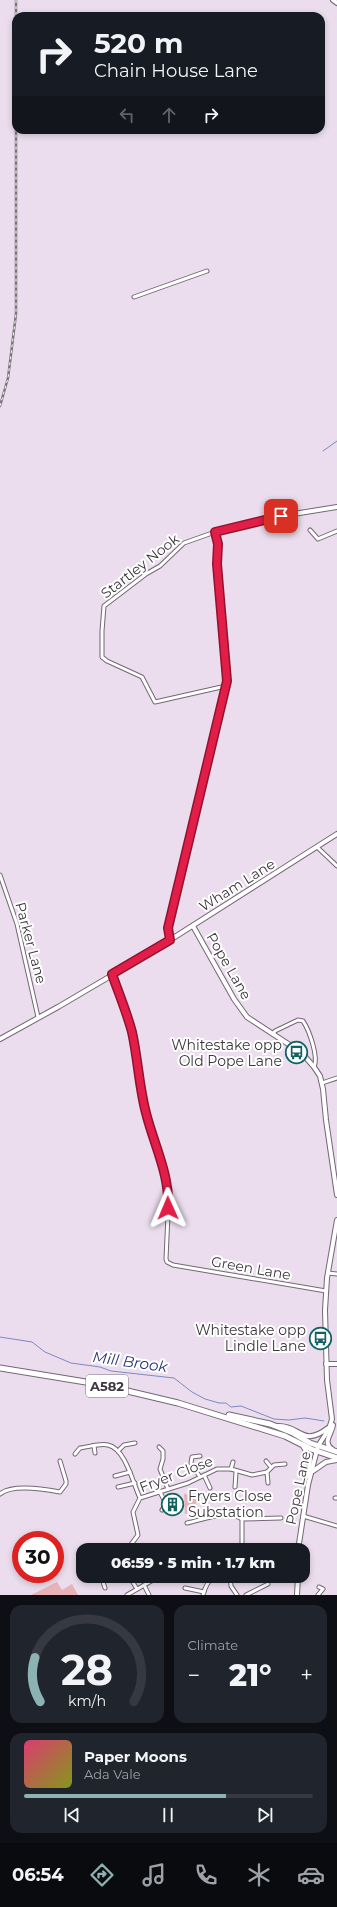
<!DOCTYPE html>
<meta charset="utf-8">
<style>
:root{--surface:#171b24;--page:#20242c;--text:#f1f3f6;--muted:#9ea1a6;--line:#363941;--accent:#8cb2b4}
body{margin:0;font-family:Montserrat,sans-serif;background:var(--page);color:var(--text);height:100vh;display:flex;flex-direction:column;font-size:15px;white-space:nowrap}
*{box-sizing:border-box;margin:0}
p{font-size:13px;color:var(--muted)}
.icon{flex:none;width:22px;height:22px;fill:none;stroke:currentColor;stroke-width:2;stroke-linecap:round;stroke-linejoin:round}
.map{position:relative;height:1595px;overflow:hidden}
.panel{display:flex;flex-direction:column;gap:10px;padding:10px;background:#0d0f14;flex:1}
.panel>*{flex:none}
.top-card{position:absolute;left:12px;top:12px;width:313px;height:122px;border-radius:12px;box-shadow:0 2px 6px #0003;background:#171b24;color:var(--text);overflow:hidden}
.speed{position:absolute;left:12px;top:1531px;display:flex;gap:8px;font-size:20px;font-weight:700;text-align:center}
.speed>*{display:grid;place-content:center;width:52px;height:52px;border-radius:50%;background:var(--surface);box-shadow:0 2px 6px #0003;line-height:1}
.speed .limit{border:6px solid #d22;background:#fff;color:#111}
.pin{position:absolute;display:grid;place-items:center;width:34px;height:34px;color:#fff;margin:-17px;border-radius:8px;box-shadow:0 2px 6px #0006}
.me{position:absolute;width:44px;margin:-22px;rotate:359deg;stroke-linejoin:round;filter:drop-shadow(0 0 3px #0008)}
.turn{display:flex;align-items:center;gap:14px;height:84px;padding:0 16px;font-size:18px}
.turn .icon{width:52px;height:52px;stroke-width:2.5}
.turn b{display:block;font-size:28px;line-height:34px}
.lanes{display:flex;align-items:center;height:38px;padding:0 16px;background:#0003;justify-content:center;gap:20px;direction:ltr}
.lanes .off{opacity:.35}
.big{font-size:30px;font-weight:800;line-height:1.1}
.panel .tile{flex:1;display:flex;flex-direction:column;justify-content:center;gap:6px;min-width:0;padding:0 14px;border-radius:12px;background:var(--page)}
.panel .dial{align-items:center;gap:0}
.dial svg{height:104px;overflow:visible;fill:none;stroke:var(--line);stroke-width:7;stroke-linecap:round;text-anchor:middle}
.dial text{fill:var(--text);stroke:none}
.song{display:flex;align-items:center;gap:12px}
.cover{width:48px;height:48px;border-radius:6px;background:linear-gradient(135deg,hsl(340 70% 55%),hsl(70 70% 35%))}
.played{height:4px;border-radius:2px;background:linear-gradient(90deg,var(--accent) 70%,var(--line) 70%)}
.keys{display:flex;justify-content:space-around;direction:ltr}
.heat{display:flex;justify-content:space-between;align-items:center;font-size:22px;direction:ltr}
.panel .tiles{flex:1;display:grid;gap:10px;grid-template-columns:1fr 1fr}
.tile:last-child{grid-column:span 2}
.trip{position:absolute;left:76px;top:1543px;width:234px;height:40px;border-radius:12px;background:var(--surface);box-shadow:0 2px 6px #0003;font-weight:800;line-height:40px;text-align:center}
.tab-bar{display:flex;height:64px;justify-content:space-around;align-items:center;background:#090b0e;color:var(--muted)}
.tab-bar .icon{width:28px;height:28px}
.tab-bar .current{color:var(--accent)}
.tab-bar b{font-size:18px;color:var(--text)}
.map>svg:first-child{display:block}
</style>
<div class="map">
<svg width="337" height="1595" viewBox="0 0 337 1595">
<rect width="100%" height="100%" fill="#ebdded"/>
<g fill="#e9b2b7">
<polygon points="184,1494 194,1495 197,1503 187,1508 187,1514 185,1514"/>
<polygon points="57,1582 62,1590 72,1584 78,1595 31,1595"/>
</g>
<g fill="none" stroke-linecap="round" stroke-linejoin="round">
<g stroke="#7b8ac3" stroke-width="1">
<polyline points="323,451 337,441"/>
<polyline points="0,1337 32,1342 45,1352 71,1363 100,1367 111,1371 174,1378 192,1392 205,1399 219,1403 226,1403 231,1407 241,1406 274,1419 289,1420 305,1418 324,1421"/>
</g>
<defs>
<g id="minor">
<polyline points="134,297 207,271"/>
<polyline points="310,530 318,539 337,531"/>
<polyline points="215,532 184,543 160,566 146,574 104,606 102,631 102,657 107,661 142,677 155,702 226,686"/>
<polyline points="317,847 337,866"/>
<polyline points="0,875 17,924 38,1017"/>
<polyline points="112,975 132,1031 145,1111 154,1143 165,1173 169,1193 166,1259 167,1262 173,1265 326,1291"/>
<path d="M273,1034L275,1031L298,1020L303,1021C309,1030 319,1057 314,1067"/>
<polyline points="322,1083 337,1078"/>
<polyline points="328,1273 337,1274"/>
<polyline points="94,1446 95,1453"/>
<polyline points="159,1447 163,1451 163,1459 160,1469 168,1489"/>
<polyline points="118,1451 124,1445 135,1443"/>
<path d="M75,1454L80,1448C89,1447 100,1443 108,1445C126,1449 133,1484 140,1498"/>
<polyline points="266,1461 271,1467"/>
<polyline points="231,1469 233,1462"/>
<polyline points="267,1472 274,1465 285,1464"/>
<polyline points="204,1475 210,1488"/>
<polyline points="115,1476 130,1472"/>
<polyline points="200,1477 191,1463 192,1457 200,1456"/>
<polyline points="118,1487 135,1483"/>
<polyline points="235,1487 236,1472"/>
<polyline points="160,1492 166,1504 162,1510"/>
<path d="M0,1494C12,1484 44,1489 60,1492L66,1484V1481L60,1461"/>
<polyline points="335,1498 337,1498"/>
<polyline points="303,1516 337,1526"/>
<path d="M187,1523C203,1520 228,1509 242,1519L281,1518"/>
<polyline points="127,1550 138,1535 133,1512 140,1498 188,1483 217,1469 231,1469 252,1475 267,1472 268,1483"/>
<polyline points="208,1550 231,1550"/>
<polyline points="242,1550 242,1519"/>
<polyline points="101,1576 105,1588"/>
<polyline points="129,1576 137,1589"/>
<polyline points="230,1576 231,1586 237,1595"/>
<polyline points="144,1585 149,1595"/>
<polyline points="185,1588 204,1592"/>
<polyline points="127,1595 160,1576"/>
<path d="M203,1595C208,1577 213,1576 230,1577"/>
<polyline points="246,1595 268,1584"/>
<polyline points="318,1595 323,1589 319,1587"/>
</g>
<g id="tertiary">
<polyline points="333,0 337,3"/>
<polyline points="193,926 234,999 247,1017 302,1053 314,1067 320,1076 323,1089 326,1120 337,1195"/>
<polyline points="170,940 168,928 227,681 217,563 218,544 215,532 281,516 337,507"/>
<polyline points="0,1039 58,1007 148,954 337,834"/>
<polyline points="326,1364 337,1364"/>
<path d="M278,1426C300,1425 302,1448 328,1428"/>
<polyline points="303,1446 310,1458 309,1477"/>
<path d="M332,1449C322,1442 332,1434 333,1425"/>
<polyline points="313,1471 326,1462 337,1460"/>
<polyline points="298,1550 308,1485 318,1446 329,1429 332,1419 327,1380 325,1310 327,1278 337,1220"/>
<polyline points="297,1595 298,1576"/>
</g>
<g id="trunk">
<polyline points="0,1368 98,1384 178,1403 285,1436 311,1449 337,1458"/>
<polyline points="229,1415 270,1424 293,1433 310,1443 337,1452"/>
</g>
</defs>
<use href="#minor" stroke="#746776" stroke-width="5"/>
<use href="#tertiary" stroke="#746776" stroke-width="6"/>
<use href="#trunk" stroke="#746776" stroke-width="7"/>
<use href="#minor" stroke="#fff" stroke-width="3"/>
<use href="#tertiary" stroke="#fff" stroke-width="4"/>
<use href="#trunk" stroke="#fff" stroke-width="5"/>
<defs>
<g id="rail">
<polyline points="16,0 16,16"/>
<polyline points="0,406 8,378 16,314 16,130"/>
</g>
</defs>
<use href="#rail" stroke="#7c747d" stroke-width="2.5"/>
<use href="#rail" stroke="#fff" stroke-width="1" stroke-dasharray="3" stroke-linecap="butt"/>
</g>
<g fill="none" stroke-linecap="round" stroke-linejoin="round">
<defs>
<path id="route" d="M168,1208C170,1175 154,1145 146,1113C139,1087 138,1059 132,1032C127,1013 119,994 112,974L170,940L168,928L227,681L217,564L218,544L215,532L281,516"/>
</defs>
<use href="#route" stroke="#92132f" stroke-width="10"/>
<use href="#route" stroke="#e11d48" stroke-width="7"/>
</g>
<defs>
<symbol id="bus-ring" viewBox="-11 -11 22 22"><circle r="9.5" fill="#fff" stroke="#116264" stroke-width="1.5"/><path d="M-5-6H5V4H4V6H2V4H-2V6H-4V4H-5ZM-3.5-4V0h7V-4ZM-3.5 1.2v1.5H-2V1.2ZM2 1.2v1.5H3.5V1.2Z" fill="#116264"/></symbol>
<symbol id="building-ring" viewBox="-11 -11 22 22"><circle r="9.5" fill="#fff" stroke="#116264" stroke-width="1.5"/><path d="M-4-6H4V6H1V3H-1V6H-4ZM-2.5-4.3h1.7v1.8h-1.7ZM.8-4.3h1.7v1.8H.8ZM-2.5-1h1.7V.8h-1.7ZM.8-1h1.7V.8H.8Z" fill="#116264"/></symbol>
</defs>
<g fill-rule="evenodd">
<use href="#bus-ring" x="284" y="1040" width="25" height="25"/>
<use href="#bus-ring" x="308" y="1326" width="25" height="25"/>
<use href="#building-ring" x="160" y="1492" width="25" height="25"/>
</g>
<g text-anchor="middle" stroke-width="4" stroke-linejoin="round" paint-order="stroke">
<rect fill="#fff" stroke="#767377" stroke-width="1" x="86" y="1375" width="42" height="22" rx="3"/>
<g font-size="13" font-weight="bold" fill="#3c373d">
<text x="107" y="1391">A582</text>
</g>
<g font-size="14" fill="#3c373d" stroke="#fff">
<text transform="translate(140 566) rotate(-38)" y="5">Startley Nook</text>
<text transform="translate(237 885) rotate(-32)" y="5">Wham Lane</text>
<text transform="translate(31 943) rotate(75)" y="5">Parker Lane</text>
<text transform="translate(229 966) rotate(60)" y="5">Pope Lane</text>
<text transform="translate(251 1268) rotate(10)" y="5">Green Lane</text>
<text transform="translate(176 1474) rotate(-21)" y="5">Fryer Close</text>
<text transform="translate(298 1488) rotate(-78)" y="5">Pope Lane</text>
</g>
<g font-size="14" fill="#3c373d" stroke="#fff" text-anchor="end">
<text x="282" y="1050">Whitestake opp<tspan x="282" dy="16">Old Pope Lane</tspan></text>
<text x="306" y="1335">Whitestake opp<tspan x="306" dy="16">Lindle Lane</tspan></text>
<text x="188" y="1501" text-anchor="start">Fryers Close<tspan x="188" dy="16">Substation</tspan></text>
</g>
<g font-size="15" font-style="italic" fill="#293478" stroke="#fff">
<text transform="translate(130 1362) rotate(8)" y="5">Mill Brook</text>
</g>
</g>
</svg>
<div class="speed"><div class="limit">30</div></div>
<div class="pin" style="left:281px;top:516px;background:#d93025"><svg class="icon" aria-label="arrive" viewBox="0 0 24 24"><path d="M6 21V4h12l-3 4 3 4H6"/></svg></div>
<svg class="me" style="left:168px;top:1208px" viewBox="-20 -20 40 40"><path d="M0-17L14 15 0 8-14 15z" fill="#e11d48" stroke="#fff" stroke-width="4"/></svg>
<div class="trip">06:59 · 5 min · 1.7 km</div>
<div class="top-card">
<div class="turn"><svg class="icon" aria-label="right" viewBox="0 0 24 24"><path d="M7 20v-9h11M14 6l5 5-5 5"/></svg><div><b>520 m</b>Chain House Lane</div></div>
<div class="lanes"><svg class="icon off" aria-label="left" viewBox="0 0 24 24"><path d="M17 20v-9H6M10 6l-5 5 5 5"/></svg><svg class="icon off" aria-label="ahead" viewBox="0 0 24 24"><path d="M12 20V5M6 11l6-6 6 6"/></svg><svg class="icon" aria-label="right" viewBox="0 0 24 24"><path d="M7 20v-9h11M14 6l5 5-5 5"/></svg></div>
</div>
</div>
<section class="panel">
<div class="tiles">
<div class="tile dial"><svg viewBox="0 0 100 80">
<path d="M14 69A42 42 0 1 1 86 69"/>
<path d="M14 69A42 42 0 0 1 10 35" stroke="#8cb2b4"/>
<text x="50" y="56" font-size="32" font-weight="700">28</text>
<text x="50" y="72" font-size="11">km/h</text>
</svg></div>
<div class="tile"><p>Climate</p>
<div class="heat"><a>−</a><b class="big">21°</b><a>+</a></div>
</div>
<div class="tile">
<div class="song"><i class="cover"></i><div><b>Paper Moons</b><p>Ada Vale</p></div></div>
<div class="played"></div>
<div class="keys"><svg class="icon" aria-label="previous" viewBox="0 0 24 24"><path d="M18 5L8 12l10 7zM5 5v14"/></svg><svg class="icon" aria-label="pause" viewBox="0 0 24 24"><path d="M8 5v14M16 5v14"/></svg><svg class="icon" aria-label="next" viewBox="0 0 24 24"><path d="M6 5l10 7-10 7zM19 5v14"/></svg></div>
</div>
</div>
</section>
<nav class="tab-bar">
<b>06:54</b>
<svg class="icon current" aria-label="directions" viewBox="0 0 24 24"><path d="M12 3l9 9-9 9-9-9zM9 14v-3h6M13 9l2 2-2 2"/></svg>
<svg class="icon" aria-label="music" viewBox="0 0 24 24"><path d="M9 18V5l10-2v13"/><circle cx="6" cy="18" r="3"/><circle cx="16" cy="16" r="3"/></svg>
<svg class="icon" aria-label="phone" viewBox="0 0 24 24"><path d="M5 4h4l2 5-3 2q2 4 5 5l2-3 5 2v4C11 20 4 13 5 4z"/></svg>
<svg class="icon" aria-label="climate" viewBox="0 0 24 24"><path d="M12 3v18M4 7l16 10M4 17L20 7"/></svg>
<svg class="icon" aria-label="car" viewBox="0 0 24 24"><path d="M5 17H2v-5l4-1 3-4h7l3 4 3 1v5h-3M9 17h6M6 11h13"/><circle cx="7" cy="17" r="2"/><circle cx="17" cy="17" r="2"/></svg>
</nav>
